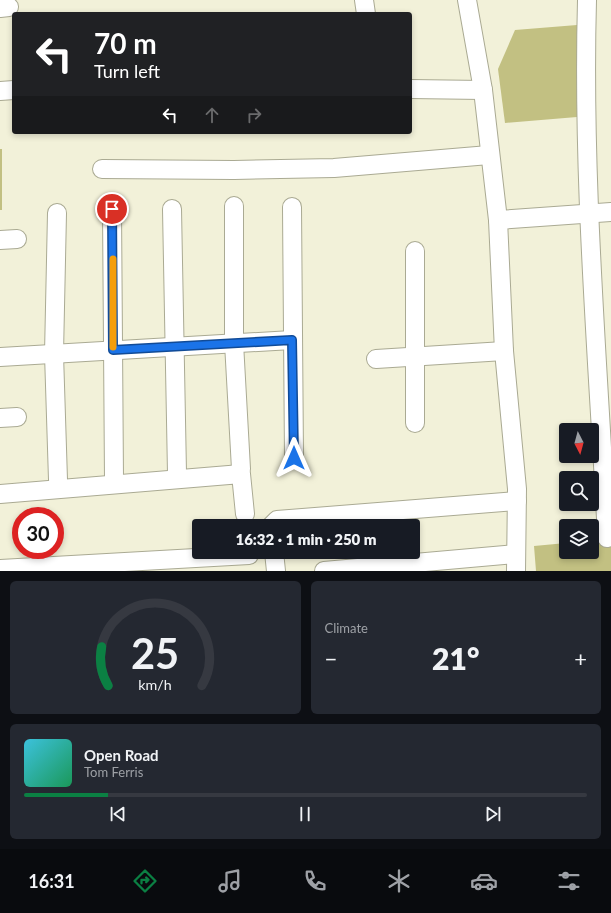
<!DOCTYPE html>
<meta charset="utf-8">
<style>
:root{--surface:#171b24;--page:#242831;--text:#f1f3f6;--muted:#9ea1a6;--line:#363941;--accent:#0b8043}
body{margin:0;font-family:Lato,sans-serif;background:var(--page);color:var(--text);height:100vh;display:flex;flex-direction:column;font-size:15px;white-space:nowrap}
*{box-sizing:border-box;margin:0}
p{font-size:13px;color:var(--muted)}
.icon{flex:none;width:22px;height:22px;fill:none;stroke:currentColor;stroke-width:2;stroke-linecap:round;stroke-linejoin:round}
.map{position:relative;height:571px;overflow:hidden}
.side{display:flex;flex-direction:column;gap:10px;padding:10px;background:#0d0f14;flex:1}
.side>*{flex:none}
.hud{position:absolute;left:12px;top:12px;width:400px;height:122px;border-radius:4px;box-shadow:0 2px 6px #0003;background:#202124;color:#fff;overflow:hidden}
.needle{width:26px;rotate:174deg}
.tools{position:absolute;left:559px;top:423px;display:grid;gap:8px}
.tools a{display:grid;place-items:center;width:40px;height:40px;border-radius:4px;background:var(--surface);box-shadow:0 2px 6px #0003;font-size:20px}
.speed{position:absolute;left:12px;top:507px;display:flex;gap:8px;font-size:20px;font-weight:700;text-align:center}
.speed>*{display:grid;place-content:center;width:52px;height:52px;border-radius:50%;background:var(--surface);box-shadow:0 2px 6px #0003;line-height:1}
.speed .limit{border:6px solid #d22;background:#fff;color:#111}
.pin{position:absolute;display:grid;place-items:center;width:34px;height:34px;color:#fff;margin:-17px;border:2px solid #fff;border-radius:50%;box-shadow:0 1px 4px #0007}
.me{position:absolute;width:44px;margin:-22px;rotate:0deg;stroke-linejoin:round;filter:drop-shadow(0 0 3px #0008)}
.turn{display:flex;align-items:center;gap:14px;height:84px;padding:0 16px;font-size:18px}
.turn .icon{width:52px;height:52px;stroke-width:2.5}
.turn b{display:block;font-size:28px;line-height:34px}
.lanes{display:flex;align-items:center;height:38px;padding:0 16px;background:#0003;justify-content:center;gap:20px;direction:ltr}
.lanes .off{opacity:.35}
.big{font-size:30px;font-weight:800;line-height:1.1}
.side .widget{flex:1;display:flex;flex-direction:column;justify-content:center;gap:6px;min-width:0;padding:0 14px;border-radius:6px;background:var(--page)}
.side .dial{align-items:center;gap:0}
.dial svg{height:104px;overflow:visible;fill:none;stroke:var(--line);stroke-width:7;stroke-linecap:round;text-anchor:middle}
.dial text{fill:var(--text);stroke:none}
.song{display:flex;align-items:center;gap:12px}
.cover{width:48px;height:48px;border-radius:6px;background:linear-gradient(135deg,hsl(190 70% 55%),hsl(150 70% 35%))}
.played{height:4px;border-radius:2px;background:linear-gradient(90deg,var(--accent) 15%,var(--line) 15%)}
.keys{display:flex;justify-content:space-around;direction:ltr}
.heat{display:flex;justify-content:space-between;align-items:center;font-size:22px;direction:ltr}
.side .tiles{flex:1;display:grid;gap:10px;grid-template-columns:1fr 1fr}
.widget:last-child{grid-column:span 2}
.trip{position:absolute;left:192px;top:519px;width:228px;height:40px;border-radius:4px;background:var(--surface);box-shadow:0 2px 6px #0003;font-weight:800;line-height:40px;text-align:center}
.dock{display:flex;height:64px;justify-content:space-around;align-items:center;background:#090b0e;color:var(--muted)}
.dock .icon{width:28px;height:28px}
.dock .active{color:var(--accent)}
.dock b{font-size:18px;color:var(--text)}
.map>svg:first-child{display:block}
</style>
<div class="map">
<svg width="611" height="571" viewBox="0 0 611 571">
<rect width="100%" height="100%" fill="#f2f1d9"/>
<g fill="#c2c082">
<polygon points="577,25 577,117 505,123 498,69 515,30"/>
<rect x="0" y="149" width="2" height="61"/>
<polygon points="611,539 611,571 536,571 534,546 566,543 566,552 592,552 592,541"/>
</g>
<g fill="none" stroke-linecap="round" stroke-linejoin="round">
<defs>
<g id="minor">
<polyline points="364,0 366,14"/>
<polyline points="467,0 483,90 498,220 504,351 517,489 516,571"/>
<path d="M587,0C582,179 598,359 607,538L611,537"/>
<polyline points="0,8 9,7"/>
<polyline points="410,89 483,90"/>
<polyline points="0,91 14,90"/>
<polyline points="102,169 234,170 334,168 489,155"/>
<polyline points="234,206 234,343 241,469"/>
<polyline points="292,207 294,458"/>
<polyline points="112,209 114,478"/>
<polyline points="172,209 177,473"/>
<polyline points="57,213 54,354 58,480"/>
<polyline points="498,220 611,212"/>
<polyline points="0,240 17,239"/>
<polyline points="0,357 292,340"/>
<polyline points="376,359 504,351"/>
<polyline points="0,418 17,417"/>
<polyline points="415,423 415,251"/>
<polyline points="0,494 241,474 245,514"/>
<polyline points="271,526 277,520 517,501"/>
<polyline points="274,552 276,571"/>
<polyline points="0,569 249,555"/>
<polyline points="324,571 515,554"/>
</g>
</defs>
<use href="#minor" stroke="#aaaa93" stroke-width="20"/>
<use href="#minor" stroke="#fff" stroke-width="18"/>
</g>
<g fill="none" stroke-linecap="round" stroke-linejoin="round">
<defs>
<polyline id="route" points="112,209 113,350 292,340 294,458"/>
</defs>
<use href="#route" stroke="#114b97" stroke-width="10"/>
<use href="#route" stroke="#1a73e8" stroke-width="7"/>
<polyline stroke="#f59e0b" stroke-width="7" points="113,259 113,347"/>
</g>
</svg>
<div class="tools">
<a><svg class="needle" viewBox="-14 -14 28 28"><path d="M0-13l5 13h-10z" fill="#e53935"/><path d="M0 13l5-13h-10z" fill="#9ea1a6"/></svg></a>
<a><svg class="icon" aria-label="search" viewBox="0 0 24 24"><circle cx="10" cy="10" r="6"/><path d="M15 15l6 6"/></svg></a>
<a><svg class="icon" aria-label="layers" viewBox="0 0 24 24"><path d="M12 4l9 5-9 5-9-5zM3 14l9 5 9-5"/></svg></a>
</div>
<div class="speed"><div class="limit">30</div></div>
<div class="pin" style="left:112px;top:209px;background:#d93025"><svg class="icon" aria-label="arrive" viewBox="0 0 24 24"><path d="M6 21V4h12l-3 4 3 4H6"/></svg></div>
<svg class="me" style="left:294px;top:458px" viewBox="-20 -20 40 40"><path d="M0-17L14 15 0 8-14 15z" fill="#1a73e8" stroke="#fff" stroke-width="4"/></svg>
<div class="trip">16:32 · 1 min · 250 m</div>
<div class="hud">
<div class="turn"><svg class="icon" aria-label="left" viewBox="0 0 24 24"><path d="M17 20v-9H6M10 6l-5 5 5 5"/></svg><div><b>70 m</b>Turn left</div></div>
<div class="lanes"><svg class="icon" aria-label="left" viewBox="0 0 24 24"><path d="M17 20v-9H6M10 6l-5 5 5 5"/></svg><svg class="icon off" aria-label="ahead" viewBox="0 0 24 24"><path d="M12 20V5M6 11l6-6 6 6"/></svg><svg class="icon off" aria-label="right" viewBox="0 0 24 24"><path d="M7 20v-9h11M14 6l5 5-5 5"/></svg></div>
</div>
</div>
<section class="side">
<div class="tiles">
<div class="widget dial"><svg viewBox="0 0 100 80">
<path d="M14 69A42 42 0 1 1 86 69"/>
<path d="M14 69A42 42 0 0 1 9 39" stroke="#0b8043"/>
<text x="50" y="56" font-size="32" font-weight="700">25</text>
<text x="50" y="72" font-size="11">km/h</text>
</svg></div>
<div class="widget"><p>Climate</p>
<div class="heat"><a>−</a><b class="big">21°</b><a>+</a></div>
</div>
<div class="widget">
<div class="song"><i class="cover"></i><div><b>Open Road</b><p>Tom Ferris</p></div></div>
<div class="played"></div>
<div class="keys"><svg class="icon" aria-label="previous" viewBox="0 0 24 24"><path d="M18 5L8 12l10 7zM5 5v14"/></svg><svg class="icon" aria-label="pause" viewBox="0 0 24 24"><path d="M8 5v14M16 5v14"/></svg><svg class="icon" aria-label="next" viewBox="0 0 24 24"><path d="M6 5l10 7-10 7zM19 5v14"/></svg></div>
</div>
</div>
</section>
<nav class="dock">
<b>16:31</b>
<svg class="icon active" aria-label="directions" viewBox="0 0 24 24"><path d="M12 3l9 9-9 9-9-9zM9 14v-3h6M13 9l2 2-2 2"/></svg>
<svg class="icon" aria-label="music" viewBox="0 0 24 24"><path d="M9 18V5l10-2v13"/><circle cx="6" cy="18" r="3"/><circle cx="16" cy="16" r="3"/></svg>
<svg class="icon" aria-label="phone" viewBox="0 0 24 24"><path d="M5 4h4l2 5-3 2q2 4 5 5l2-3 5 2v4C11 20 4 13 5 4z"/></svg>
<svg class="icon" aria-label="climate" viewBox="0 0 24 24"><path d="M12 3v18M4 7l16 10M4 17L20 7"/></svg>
<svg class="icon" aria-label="car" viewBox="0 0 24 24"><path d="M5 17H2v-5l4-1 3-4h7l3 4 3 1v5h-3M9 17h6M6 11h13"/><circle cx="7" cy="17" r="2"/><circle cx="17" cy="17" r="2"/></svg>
<svg class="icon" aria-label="filters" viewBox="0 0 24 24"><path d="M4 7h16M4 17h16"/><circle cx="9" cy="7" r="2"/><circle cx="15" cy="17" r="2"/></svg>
</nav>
